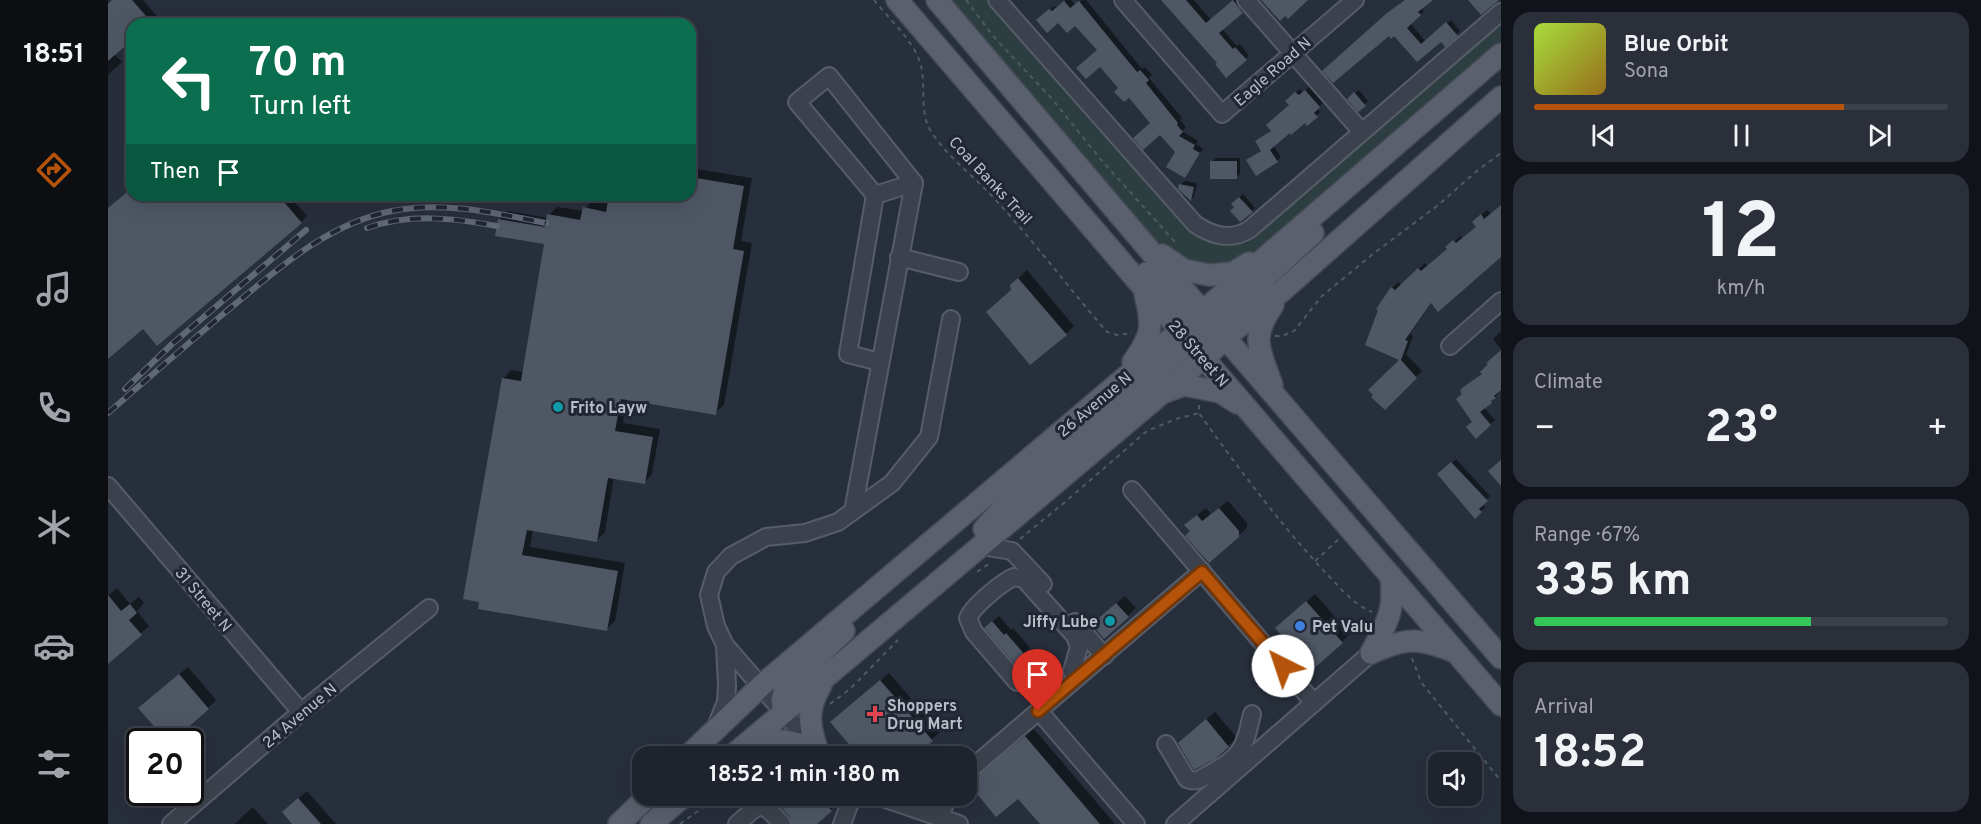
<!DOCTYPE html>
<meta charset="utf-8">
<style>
:root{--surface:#1e232d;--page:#2b2f39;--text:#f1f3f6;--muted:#a1a4aa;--line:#3c4049;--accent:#b45309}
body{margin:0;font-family:Overpass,sans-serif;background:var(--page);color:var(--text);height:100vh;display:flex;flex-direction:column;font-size:22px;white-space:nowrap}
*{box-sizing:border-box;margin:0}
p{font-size:20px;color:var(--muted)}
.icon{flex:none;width:33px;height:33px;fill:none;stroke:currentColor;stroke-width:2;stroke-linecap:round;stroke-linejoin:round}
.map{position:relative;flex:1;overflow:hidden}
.panel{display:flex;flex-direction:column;gap:12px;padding:12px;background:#101319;width:480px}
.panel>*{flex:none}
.banner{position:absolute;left:18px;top:18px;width:570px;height:183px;border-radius:18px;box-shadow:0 6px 24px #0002,0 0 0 2px var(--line);background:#0b6e4f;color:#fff;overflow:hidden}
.tools{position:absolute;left:1320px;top:752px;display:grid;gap:12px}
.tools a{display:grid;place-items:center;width:54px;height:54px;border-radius:12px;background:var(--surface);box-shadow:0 6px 24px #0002,0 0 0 2px var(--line);font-size:30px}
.speed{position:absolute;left:18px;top:728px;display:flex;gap:12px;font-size:30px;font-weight:700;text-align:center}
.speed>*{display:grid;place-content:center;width:78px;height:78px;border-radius:50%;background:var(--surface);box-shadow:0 6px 24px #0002,0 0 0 2px var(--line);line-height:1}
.speed .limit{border:3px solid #111;border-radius:9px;background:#fff;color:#111}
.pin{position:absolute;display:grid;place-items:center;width:51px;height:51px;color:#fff;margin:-62px -26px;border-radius:50% 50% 50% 0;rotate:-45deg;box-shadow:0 0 6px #0007}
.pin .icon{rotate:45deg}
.me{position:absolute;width:66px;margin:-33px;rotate:319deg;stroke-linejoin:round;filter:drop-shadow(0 0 4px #0008)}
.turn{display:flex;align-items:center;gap:21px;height:126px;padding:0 24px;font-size:27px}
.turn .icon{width:78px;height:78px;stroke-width:2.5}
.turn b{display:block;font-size:42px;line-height:51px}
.then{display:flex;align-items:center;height:57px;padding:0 24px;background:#0003;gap:12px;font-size:22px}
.big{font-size:45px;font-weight:700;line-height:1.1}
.panel .widget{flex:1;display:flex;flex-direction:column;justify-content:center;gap:9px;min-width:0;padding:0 21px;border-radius:18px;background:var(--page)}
.panel .dial{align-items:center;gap:0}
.dial b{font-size:78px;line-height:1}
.song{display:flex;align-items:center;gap:18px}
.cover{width:72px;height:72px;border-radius:9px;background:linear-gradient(135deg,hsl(80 70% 55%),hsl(40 70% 35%))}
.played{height:6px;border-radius:3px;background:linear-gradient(90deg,var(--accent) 75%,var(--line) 75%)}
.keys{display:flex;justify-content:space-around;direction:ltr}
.heat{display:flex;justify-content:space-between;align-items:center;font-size:33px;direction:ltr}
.charge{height:9px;border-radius:4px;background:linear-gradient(90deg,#34c759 67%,var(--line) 0)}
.trip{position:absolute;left:524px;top:746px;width:345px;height:60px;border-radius:18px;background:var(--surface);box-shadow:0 6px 24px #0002,0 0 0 2px var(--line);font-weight:700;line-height:60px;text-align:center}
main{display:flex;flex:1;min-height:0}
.tab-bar{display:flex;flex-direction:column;width:108px;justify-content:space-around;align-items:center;background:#0c0e12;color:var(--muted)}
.tab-bar .icon{width:42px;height:42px}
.tab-bar .active{color:var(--accent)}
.tab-bar b{font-size:27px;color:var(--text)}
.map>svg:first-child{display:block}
</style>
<main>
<nav class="tab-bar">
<b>18:51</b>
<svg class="icon active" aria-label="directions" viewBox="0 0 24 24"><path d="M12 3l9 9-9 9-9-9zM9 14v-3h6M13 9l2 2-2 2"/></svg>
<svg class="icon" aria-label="music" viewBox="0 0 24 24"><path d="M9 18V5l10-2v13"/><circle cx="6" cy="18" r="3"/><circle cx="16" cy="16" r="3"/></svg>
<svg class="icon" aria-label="phone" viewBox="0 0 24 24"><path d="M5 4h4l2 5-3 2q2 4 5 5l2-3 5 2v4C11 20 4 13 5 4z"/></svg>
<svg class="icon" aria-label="climate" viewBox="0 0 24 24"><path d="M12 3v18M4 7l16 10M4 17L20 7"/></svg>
<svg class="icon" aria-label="car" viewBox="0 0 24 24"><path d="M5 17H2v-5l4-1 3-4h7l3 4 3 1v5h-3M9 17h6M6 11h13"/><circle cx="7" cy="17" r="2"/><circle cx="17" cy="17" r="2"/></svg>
<svg class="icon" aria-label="filters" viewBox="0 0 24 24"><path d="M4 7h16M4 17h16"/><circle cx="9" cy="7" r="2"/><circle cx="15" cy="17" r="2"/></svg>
</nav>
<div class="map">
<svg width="1393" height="824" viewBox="0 0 1393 824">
<rect width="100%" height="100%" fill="#282f3c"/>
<polygon fill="#2d3e41" points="839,0 890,0 1092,227 1091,239 1118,246 1139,243 1393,23 1393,54 1162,241 1124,269 1078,266 1039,232"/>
<g fill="#0007">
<polygon points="6,0 35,0 49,16 40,24 24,24 24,38 6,54 14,62 0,75 0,5"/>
<polygon points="958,0 963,0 967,5 974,0 978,0 1034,69 1037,67 1044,75 1041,78 1074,118 1072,120 1078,127 1074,131 1090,141 1088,144 1095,149 1077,176 1069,152 1012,88 991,50 968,24 930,20 946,6 949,8"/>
<polygon points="1055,0 1086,0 1103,20 1126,0 1131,0 1138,8 1114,29 1129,46 1132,44 1141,56 1138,59 1111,63"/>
<polygon points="1299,0 1322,0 1313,8 1316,11 1302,23 1318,42 1343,20 1352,31 1337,45 1333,39 1309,60 1286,34 1281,34 1216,71 1294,2 1295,3"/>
<polygon points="1201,87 1215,103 1209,108 1212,112 1199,124 1197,121 1182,131 1165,145 1173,157 1169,161 1144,157 1154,150 1164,130 1182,105 1179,101 1192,89 1195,93"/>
<polygon points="1251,90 1260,101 1250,110 1241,99"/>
<polygon points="1108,158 1132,158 1132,174 1128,177 1104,162"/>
<polygon points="582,168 644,178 633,241 644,243 616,405 607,413 519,398 515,423 552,429 544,474 536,483 506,477 497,532 488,541 425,530 422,547 517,563 507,621 499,629 372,607 395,379 403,370 416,372 438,243 391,220 400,211 440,218 441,215 449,207 476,211 484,200 501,203 503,195 582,195"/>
<polygon points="1077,181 1089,183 1086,196 1083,200 1073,184"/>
<polygon points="24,189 24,195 181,195 199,216 193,222 35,327 0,357 0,209"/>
<polygon points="1135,194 1147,208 1144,211 1125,204"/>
<polygon points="1393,206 1393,256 1330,309 1324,302 1302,334 1305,336 1298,354 1314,371 1277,408 1293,359 1284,288 1290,282 1294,285 1317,263 1320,267 1340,249 1352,236 1355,239 1370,226 1371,217 1379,210 1383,214"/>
<polygon points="919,270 966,326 958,334 905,289 903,285"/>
<polygon points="1393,331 1393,349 1385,339"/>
<polygon points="1393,350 1393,388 1387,398 1376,407 1387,420 1368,436 1366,422 1375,373"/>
<polygon points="1348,459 1382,496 1374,504 1377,507 1367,517 1332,474"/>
<polygon points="1120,501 1139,523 1139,528 1130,536 1083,531 1087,517 1098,508 1103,514"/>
<polygon points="9,588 22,604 31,597 36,603 29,611 41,626 0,662 0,596"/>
<polygon points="1207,594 1242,634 1234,642 1177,620"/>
<polygon points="1017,596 1028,608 1020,616 994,616"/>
<polygon points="891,616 903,630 905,628 922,648 907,661 884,622"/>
<polygon points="80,667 108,700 100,708 41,700"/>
<polygon points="781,673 832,732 805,756 753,756 733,714"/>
<polygon points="1107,712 1129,738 1106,758 1080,735"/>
<polygon points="926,729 1007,824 934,824 910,796 870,775"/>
<polygon points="199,791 228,824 186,824 184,804"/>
<polygon points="655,795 725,795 731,802 707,824 685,824 683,816 667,801"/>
<polygon points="145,807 160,824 127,824 135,816"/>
</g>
<g fill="#4f5765">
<polygon points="4,0 24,0 45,24 24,24 24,40 0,61 0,4"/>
<polygon points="1053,0 1078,0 1098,23 1125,0 1135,13 1111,33 1125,49 1127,47 1139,60 1118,78 1107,64 1109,63"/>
<polygon points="1153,0 1200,0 1180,19 1177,16 1172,21"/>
<polygon points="1297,0 1325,0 1310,12 1313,15 1299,28 1313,44 1338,22 1350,36 1337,47 1333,42 1309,62 1286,36 1283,39 1281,36 1225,83 1214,71 1279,13"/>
<polygon points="1360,0 1391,0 1373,15"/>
<polygon points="956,1 962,8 971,1 1029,72 1032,70 1041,80 1038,83 1070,123 1069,125 1075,132 1071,136 1087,145 1085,149 1092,153 1077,178 1058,167 1067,152 1052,135 1035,150 1025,138 1042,123 1021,98 1016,102 1006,92 1010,88 992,67 978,79 968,68 989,50 967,26 959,33 950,23 939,33 928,20 941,9 944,11"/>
<polygon points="1197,90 1212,107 1206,113 1210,117 1199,126 1197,123 1183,135 1182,133 1162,150 1170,162 1148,176 1138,160 1153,151 1147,141 1163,131 1158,125 1181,105 1177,101 1187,92 1191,95"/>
<polygon points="1246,92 1258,106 1250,112 1239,99"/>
<rect x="1102" y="161" width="27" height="18"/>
<polygon points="582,177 636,186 625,249 636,251 608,415 513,399 507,431 545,437 537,484 500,478 489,542 419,530 414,555 510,571 499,631 370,609 371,602 355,599 394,378 413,381 436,244 387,236 390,219 437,227 439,214 472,220 475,207 498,212 501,195 582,195"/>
<polygon points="1071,184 1086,187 1083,201 1070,189"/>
<polygon points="24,188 24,195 170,195 194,223 49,346 35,329 0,359 0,208"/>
<polygon points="1131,197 1145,212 1132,222 1122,211 1126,207 1123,204"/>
<polygon points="1393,205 1393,257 1330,312 1323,303 1297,340 1300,341 1293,360 1309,378 1277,410 1263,397 1265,395 1260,390 1291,360 1257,345 1270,310 1268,309 1283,287 1287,290 1310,268 1313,271 1339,249 1337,247 1345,240 1348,243 1368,227 1364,222 1373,214 1376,219"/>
<polygon points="910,278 959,335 922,365 878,312 903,290 902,285"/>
<polygon points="1393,350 1393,390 1386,396 1388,398 1383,401 1384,403 1372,412 1383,425 1368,439 1358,427 1364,422 1348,399 1354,394 1352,391 1354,388 1374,374 1372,372 1380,364 1378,363"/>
<polygon points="1393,460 1393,486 1380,471"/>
<polygon points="1343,462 1380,501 1371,509 1374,512 1367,519 1329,474"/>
<polygon points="1111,508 1131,531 1131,537 1101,563 1077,536 1082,531 1076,525 1089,515 1094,521"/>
<polygon points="0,595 13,611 22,604 29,613 21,620 34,635 0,664"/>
<polygon points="1198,601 1235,643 1204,670 1167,628"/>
<polygon points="1008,603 1021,617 996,639 984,624"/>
<polygon points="884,621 896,635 898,633 917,655 907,664 876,628"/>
<polygon points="71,674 101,709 70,736 67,733 58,740 30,708"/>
<polygon points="772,680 825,741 808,756 751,756 722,722"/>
<polygon points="1098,719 1121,747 1107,759 1086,770 1070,743"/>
<polygon points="917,736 992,824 932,824 910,799 888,817 860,783"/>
<polygon points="653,795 710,795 724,811 709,824 684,824 682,817 674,808"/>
<polygon points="190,798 213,824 184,824 174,812"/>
</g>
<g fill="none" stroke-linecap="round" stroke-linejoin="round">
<defs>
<g id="minor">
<path d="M889,0L1087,224C1104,236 1124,241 1142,229L1393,12"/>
<polyline points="1015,0 1114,114 1247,0"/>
<polyline points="1138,0 1254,132"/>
<polyline points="767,195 806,183"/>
<polyline points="791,257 851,272"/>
<polyline points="1342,346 1393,301"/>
<polyline points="0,486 193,712"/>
<polyline points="1024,490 1206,703"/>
<polyline points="745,511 806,183 721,76 689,102 767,195 740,354 772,362"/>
<polyline points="873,546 904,551 935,584"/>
<polyline points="967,622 996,656"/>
<path d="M909,682L866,632L860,618C865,606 894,582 906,577L916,579L967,636L971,647L964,671"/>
<polyline points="931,711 1028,824"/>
<polyline points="607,729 618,702 619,686 617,645"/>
<path d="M1058,744L1079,779C1088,783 1094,778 1101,774C1134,757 1136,749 1144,714"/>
<polyline points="709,751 617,645 608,626 601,595 608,572 623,556 658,537 697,533 730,522 784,483 821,437 843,319"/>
<polyline points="858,773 1094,571"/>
<polyline points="766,795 851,824"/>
<polyline points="832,817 840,795"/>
<polyline points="63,824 193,712 321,608"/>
<path d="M629,824C652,804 652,799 674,824"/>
<polyline points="734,824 745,795"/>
<polyline points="1067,824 1263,653"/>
</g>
<g id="major">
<polyline points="789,0 1393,705"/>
<polyline points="829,0 1032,239 1393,658"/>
<polyline points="1054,255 1076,270 1101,275 1125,273 1141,263"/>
<polyline points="1039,273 1086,322"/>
<polyline points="1101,338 1106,326 1113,319 1205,233"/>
<path d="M1025,362C1045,334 1045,326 1037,294"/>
<path d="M1164,385C1151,349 1142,338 1165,305"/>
<polyline points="1057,392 1076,385 1112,392 1129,403"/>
<polyline points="876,529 905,497 1071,351 1089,332"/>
<path d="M1263,653C1299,637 1310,638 1345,651"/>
<path d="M1263,653C1279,622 1287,613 1283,576"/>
<polyline points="676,712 674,700 677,688 736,631"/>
<path d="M639,745C668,738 684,739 710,752"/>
<path d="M710,752C701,726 698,710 713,685"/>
<polyline points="580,756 654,685 1072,331 1393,54"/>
<polyline points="624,756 1105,350 1117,338 1174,291 1393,97"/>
<polyline points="511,824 541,795"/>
<polyline points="543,824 577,795"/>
</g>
</defs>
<use href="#minor" stroke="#575d68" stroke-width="20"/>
<use href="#major" stroke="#454b56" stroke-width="24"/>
<g stroke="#4c5b5f" stroke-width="2" stroke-dasharray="4.5 4.5" stroke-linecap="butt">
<path d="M766,0C781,19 804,39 812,62C819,85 810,113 824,133C840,157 864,175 884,196C924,239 960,287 999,332L1009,335L1024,333"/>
<polyline points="858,0 885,36 944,99 995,162 1068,243"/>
<polyline points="1167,336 1174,336 1186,331 1214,296 1265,254 1329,206 1370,170 1393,153"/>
<path d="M1091,405V413C1130,468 1170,521 1215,570C1230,585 1244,604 1264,612"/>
<polyline points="912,539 957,502 1039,431 1068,419 1091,413"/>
<polyline points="1207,561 1231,539"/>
<polyline points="869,572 882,563"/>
<polyline points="1304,658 1313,682 1393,781"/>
<polyline points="722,704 742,689 790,640"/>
<polyline points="572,824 612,795"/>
</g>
<use href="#minor" stroke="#3c424d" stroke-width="16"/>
<use href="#major" stroke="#5a606d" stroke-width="21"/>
<defs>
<g id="rail">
<path d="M259,228C302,213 345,218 389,226"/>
<polyline points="17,389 64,344 198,230"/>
<path d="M0,413C38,380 76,347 114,315C165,273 217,224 284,211C335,201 387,213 438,223"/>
</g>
</defs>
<use href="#rail" stroke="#606775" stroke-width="6"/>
<use href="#rail" stroke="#212732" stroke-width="4" stroke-dasharray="11" stroke-linecap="butt"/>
</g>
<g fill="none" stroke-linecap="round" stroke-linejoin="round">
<defs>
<polyline id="route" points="930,711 1094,572 1175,666"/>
</defs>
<use href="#route" stroke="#753606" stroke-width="15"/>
<use href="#route" stroke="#b45309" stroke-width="10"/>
</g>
<g fill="#0f9aa8" stroke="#212732" stroke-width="2">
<circle cx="450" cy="407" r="6"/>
<circle cx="1002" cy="621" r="6"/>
</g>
<circle fill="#3f7fe0" stroke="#212732" stroke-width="2" cx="1192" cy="626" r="6"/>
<path fill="#e0444e" stroke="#212732" stroke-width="2" d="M764 705h6v6h6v6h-6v6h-6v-6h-6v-6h6z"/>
<g text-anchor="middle" stroke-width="6" stroke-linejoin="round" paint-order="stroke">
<g font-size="16" fill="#b8bdc8" stroke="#212732">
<text transform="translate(1164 71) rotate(-41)" y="6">Eagle Road N</text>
<text transform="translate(883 180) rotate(47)" y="6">Coal Banks Trail</text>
<text transform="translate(1091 353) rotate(49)" y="6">28 Street N</text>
<text transform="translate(986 404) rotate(-40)" y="6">26 Avenue N</text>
<text transform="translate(96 599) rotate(50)" y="6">31 Street N</text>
<text transform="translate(191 715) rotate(-40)" y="6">24 Avenue N</text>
</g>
<g font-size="16" font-weight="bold" fill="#b8bdc8" stroke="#212732" text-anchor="start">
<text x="462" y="413">Frito Layw</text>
<text x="990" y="627" text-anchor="end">Jiffy Lube</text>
<text x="1204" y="632">Pet Valu</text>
<text x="779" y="711">Shoppers<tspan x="779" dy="18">Drug Mart</tspan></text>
</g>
</g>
</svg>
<div class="tools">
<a><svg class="icon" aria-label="sound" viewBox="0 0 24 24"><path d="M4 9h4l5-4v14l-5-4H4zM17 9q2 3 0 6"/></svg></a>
</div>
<div class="speed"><div class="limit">20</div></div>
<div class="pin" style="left:930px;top:711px;background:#d93025"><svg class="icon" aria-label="arrive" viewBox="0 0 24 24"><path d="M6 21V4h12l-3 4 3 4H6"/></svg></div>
<svg class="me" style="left:1175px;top:666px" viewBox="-20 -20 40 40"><circle r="19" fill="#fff"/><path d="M0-13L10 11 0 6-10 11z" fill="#b45309"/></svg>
<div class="trip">18:52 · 1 min · 180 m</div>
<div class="banner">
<div class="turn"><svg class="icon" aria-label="left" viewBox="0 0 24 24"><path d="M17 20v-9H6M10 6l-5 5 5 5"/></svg><div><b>70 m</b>Turn left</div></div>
<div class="then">Then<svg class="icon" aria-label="arrive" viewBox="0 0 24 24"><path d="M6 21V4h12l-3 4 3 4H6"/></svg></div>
</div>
</div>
<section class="panel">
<div class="widget">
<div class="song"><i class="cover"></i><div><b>Blue Orbit</b><p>Sona</p></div></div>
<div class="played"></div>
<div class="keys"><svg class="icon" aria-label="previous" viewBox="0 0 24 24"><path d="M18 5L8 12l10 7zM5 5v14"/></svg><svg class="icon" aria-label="pause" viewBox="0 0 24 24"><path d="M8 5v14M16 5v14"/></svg><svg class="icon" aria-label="next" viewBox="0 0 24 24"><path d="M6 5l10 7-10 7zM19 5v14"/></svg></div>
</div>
<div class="widget dial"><b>12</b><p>km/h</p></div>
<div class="widget"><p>Climate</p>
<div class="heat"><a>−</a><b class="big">23°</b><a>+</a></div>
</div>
<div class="widget"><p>Range · 67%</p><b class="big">335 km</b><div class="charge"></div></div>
<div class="widget"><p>Arrival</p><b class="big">18:52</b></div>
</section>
</main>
